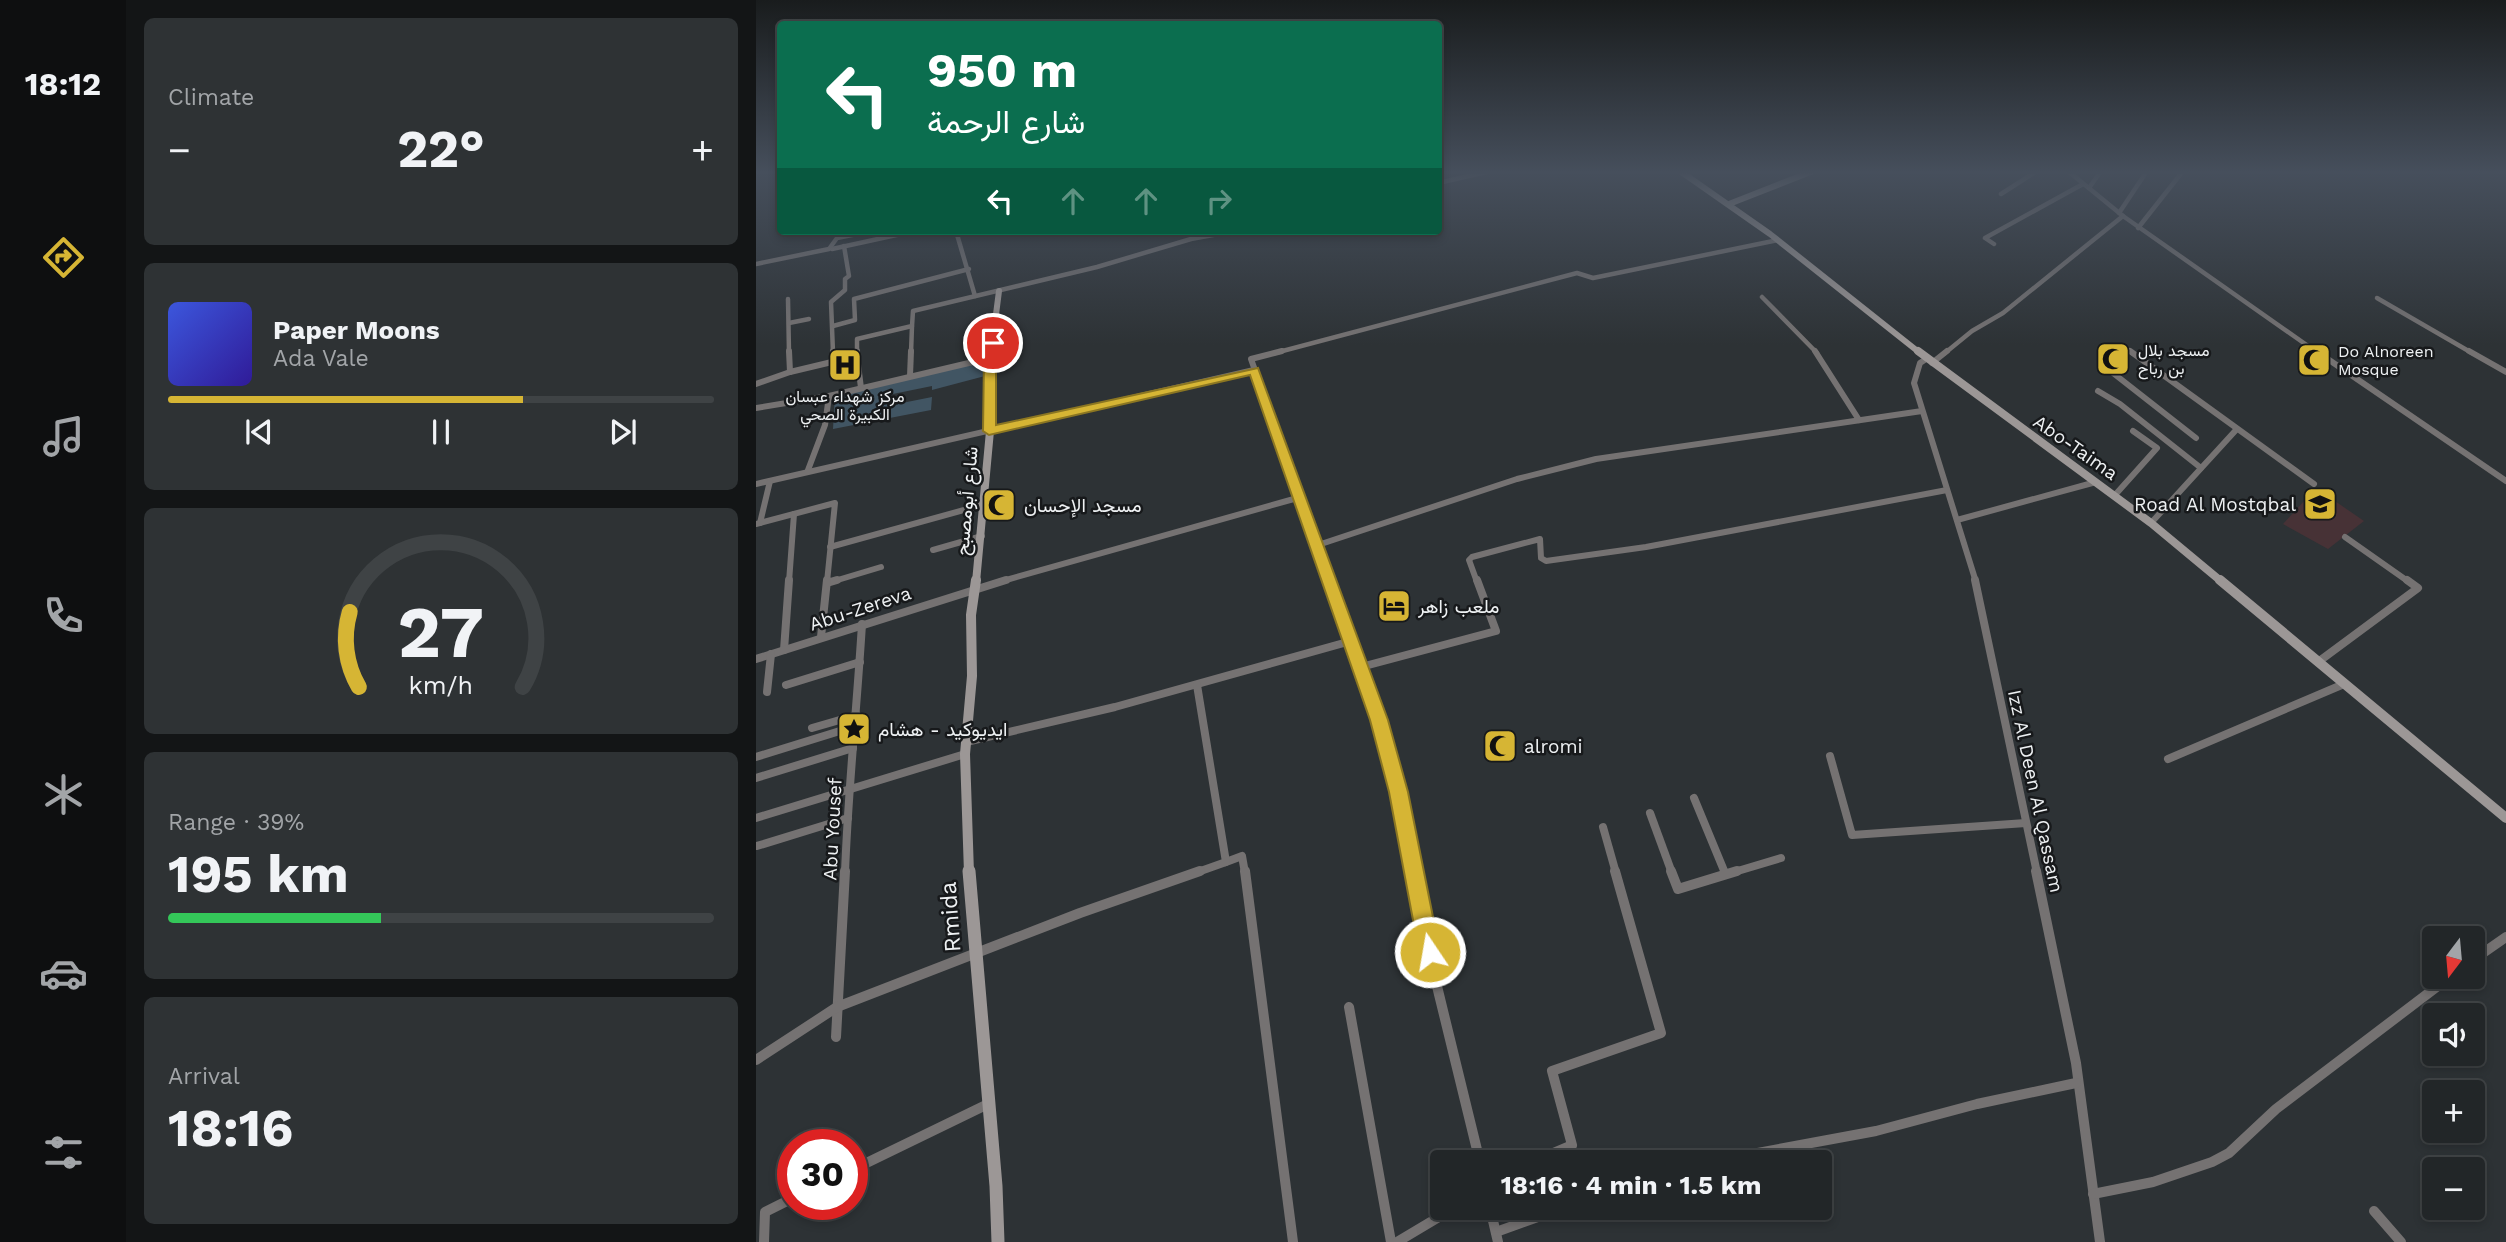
<!DOCTYPE html>
<meta charset="utf-8">
<style>
:root{--surface:#222628;--page:#2e3234;--text:#f1f3f6;--muted:#a2a5a8;--line:#3f4345;--accent:#d6b534}
body{margin:0;font-family:"Work Sans",Vazirmatn,sans-serif;background:var(--page);color:var(--text);height:100vh;display:flex;flex-direction:column;font-size:26px;white-space:nowrap}
*{box-sizing:border-box;margin:0}
p{font-size:23px;color:var(--muted)}
.icon{flex:none;width:38px;height:38px;fill:none;stroke:currentColor;stroke-width:2;stroke-linecap:round;stroke-linejoin:round}
.map{position:relative;flex:1;overflow:hidden}
.panel{display:flex;flex-direction:column;gap:18px;padding:18px;background:#131516;width:630px}
.panel>*{flex:none}
.hud{position:absolute;left:21px;top:21px;width:665px;height:214px;border-radius:7px;box-shadow:0 4px 10px #0003,0 0 0 2px var(--line);background:#0b6e4f;color:#fff;overflow:hidden}
.needle{width:46px;rotate:196deg}
.controls{position:absolute;left:1666px;top:926px;display:grid;gap:14px}
.controls a{display:grid;place-items:center;width:63px;height:63px;border-radius:7px;background:var(--surface);box-shadow:0 4px 10px #0003,0 0 0 2px var(--line);font-size:35px}
.speed{position:absolute;left:21px;top:1129px;display:flex;gap:14px;font-size:35px;font-weight:700;text-align:center}
.speed>*{display:grid;place-content:center;width:91px;height:91px;border-radius:50%;background:var(--surface);box-shadow:0 4px 10px #0003,0 0 0 2px var(--line);line-height:1}
.speed .limit{border:10px solid #d22;background:#fff;color:#111}
.pin{position:absolute;display:grid;place-items:center;width:60px;height:60px;color:#fff;margin:-30px;border:4px solid #fff;border-radius:50%;box-shadow:0 2px 7px #0007}
.me{position:absolute;width:77px;margin:-38px;rotate:348deg;stroke-linejoin:round;filter:drop-shadow(0 0 5px #0008)}
.turn{display:flex;align-items:center;gap:24px;height:147px;padding:0 35px;font-size:32px}
.turn .icon{width:91px;height:91px;stroke-width:2.5}
.turn b{display:block;font-size:49px;line-height:60px}
.lanes{display:flex;align-items:center;height:66px;padding:0 35px;background:#0003;justify-content:center;gap:35px;direction:ltr}
.lanes .off{opacity:.35}
.big{font-size:52px;font-weight:700;line-height:1.1}
.panel .tile{flex:1;display:flex;flex-direction:column;justify-content:center;gap:10px;min-width:0;padding:0 24px;border-radius:10px;background:var(--page)}
.panel .dial{align-items:center;gap:0}
.dial svg{height:182px;overflow:visible;fill:none;stroke:var(--line);stroke-width:7;stroke-linecap:round;text-anchor:middle}
.dial text{fill:var(--text);stroke:none}
.song{display:flex;align-items:center;gap:21px}
.cover{width:84px;height:84px;border-radius:10px;background:linear-gradient(135deg,hsl(230 70% 55%),hsl(250 70% 35%))}
.played{height:7px;border-radius:4px;background:linear-gradient(90deg,var(--accent) 65%,var(--line) 65%)}
.keys{display:flex;justify-content:space-around;direction:ltr}
.heat{display:flex;justify-content:space-between;align-items:center;font-size:38px;direction:ltr}
.charge{height:10px;border-radius:5px;background:linear-gradient(90deg,#34c759 39%,var(--line) 0)}
.trip{position:absolute;left:674px;top:1150px;width:402px;height:70px;border-radius:7px;background:var(--surface);box-shadow:0 4px 10px #0003,0 0 0 2px var(--line);font-weight:700;line-height:70px;text-align:center}
main{display:flex;flex:1;min-height:0}
.tabs{display:flex;flex-direction:column;width:126px;justify-content:space-around;align-items:center;background:#0e0f10;color:var(--muted)}
.tabs .icon{width:49px;height:49px}
.tabs .selected{color:var(--accent)}
.tabs b{font-size:32px;color:var(--text)}
.map>svg:first-child{display:block}
</style>
<main>
<nav class="tabs">
<b>18:12</b>
<svg class="icon selected" aria-label="directions" viewBox="0 0 24 24"><path d="M12 3l9 9-9 9-9-9zM9 14v-3h6M13 9l2 2-2 2"/></svg>
<svg class="icon" aria-label="music" viewBox="0 0 24 24"><path d="M9 18V5l10-2v13"/><circle cx="6" cy="18" r="3"/><circle cx="16" cy="16" r="3"/></svg>
<svg class="icon" aria-label="phone" viewBox="0 0 24 24"><path d="M5 4h4l2 5-3 2q2 4 5 5l2-3 5 2v4C11 20 4 13 5 4z"/></svg>
<svg class="icon" aria-label="climate" viewBox="0 0 24 24"><path d="M12 3v18M4 7l16 10M4 17L20 7"/></svg>
<svg class="icon" aria-label="car" viewBox="0 0 24 24"><path d="M5 17H2v-5l4-1 3-4h7l3 4 3 1v5h-3M9 17h6M6 11h13"/><circle cx="7" cy="17" r="2"/><circle cx="17" cy="17" r="2"/></svg>
<svg class="icon" aria-label="filters" viewBox="0 0 24 24"><path d="M4 7h16M4 17h16"/><circle cx="9" cy="7" r="2"/><circle cx="15" cy="17" r="2"/></svg>
</nav>
<section class="panel">
<div class="tile"><p>Climate</p>
<div class="heat"><a>−</a><b class="big">22°</b><a>+</a></div>
</div>
<div class="tile">
<div class="song"><i class="cover"></i><div><b>Paper Moons</b><p>Ada Vale</p></div></div>
<div class="played"></div>
<div class="keys"><svg class="icon" aria-label="previous" viewBox="0 0 24 24"><path d="M18 5L8 12l10 7zM5 5v14"/></svg><svg class="icon" aria-label="pause" viewBox="0 0 24 24"><path d="M8 5v14M16 5v14"/></svg><svg class="icon" aria-label="next" viewBox="0 0 24 24"><path d="M6 5l10 7-10 7zM19 5v14"/></svg></div>
</div>
<div class="tile dial"><svg viewBox="0 0 100 80">
<path d="M14 69A42 42 0 1 1 86 69"/>
<path d="M14 69A42 42 0 0 1 10 36" stroke="#d6b534"/>
<text x="50" y="56" font-size="32" font-weight="700">27</text>
<text x="50" y="72" font-size="11">km/h</text>
</svg></div>
<div class="tile"><p>Range · 39%</p><b class="big">195 km</b><div class="charge"></div></div>
<div class="tile"><p>Arrival</p><b class="big">18:16</b></div>
</section>
<div class="map">
<svg width="1750" height="1242" viewBox="0 0 1750 1242">
<rect width="100%" height="100%" fill="#2d3235"/>
<polygon fill="#473236" points="1560,488 1608,521 1572,549 1527,524"/>
<polygon fill="#415563" points="230,361 229,376 176,390 176,386 132,395 131,406 176,397 175,410 77,429 79,395"/>
<g fill="none" stroke-linecap="round" stroke-linejoin="round">
<g stroke="#757272" stroke-width="4.5">
<polyline points="1312,171 1367,216 1562,353"/>
<polyline points="682,183 735,171"/>
<polyline points="1333,188 1345,171"/>
<polyline points="1245,194 1281,171"/>
<polyline points="1363,213 1391,171"/>
<polyline points="1382,228 1427,171"/>
<polyline points="200,231 219,296"/>
<polyline points="1238,244 1229,238 1327,184"/>
<polyline points="76,249 145,234 145,231"/>
<polyline points="0,264 73,249 81,238 116,231"/>
<polyline points="1006,297 1061,353"/>
<polyline points="1621,298 1716,353"/>
<polyline points="32,299 33,353"/>
<polyline points="33,323 53,319"/>
<polyline points="77,326 99,320 98,299 213,269"/>
<polyline points="1374,351 1376,353"/>
<polyline points="77,353 75,302 89,290 89,279 93,276 88,246"/>
<polyline points="101,353 101,339 156,326 157,311 341,267 435,239 479,231"/>
<polyline points="155,353 156,326"/>
<polyline points="519,353 821,273 837,278 1022,240"/>
<polyline points="1189,353 1216,331 1247,313 1367,216"/>
</g>
<g stroke="#757272" stroke-width="6">
<polyline points="33,351 34,372"/>
<polyline points="77,351 77,361"/>
<polyline points="526,351 495,359 574,582"/>
<polyline points="1059,351 1103,420"/>
<polyline points="1374,351 1558,484"/>
<polyline points="1560,351 1750,481"/>
<polyline points="1713,351 1750,372"/>
<polyline points="101,356 105,388"/>
<polyline points="1170,359 1164,363 1158,383 1220,582"/>
<polyline points="1176,363 1191,351"/>
<polyline points="1357,373 1440,438"/>
<polyline points="154,376 155,351"/>
<polyline points="0,384 34,372 101,356 101,351"/>
<polyline points="1342,391 1364,404 1445,468"/>
<polyline points="0,408 73,396 234,358"/>
<polyline points="52,470 69,425 73,396"/>
<polyline points="0,484 498,370"/>
<polyline points="1359,495 1401,448 1377,431"/>
<polyline points="1201,520 1340,482"/>
<polyline points="4,523 14,481"/>
<polyline points="1395,523 1480,430"/>
<polyline points="0,524 79,503 71,582"/>
<polyline points="1589,537 1653,582"/>
<polyline points="562,545 761,479 840,459 1166,411"/>
<polyline points="74,547 226,505"/>
<polyline points="177,550 226,536"/>
<polyline points="33,582 38,514"/>
<polyline points="75,582 125,567"/>
<polyline points="243,582 545,497"/>
<polyline points="721,582 713,560 716,557 784,539 785,558 790,561 890,547 1191,490"/>
</g>
<g stroke="#757272" stroke-width="8">
<polyline points="573,580 623,720 642,792 658,873"/>
<polyline points="1219,580 1281,873"/>
<polyline points="71,583 81,580"/>
<polyline points="65,637 71,580"/>
<polyline points="28,650 33,580"/>
<polyline points="0,659 250,580"/>
<polyline points="1562,662 1662,588 1651,580"/>
<polyline points="605,667 740,631 721,580"/>
<polyline points="30,685 104,662"/>
<polyline points="11,692 15,654"/>
<polyline points="56,728 101,715"/>
<polyline points="210,742 359,707 595,641"/>
<polyline points="1074,756 1096,835 1270,823"/>
<polyline points="0,757 100,726"/>
<polyline points="1412,759 1588,684"/>
<polyline points="0,778 97,748"/>
<polyline points="938,798 969,873"/>
<polyline points="894,813 916,873"/>
<polyline points="0,818 209,754"/>
<polyline points="847,827 860,873"/>
<polyline points="1,846 92,818"/>
<polyline points="470,862 486,856 489,873"/>
<path d="M89,873C92,790 101,707 106,624"/>
<polyline points="439,873 470,862 441,685"/>
<polyline points="975,873 1025,858"/>
</g>
<g stroke="#757272" stroke-width="10">
<polyline points="489,871 537,1242"/>
<polyline points="658,871 679,978 724,1162"/>
<polyline points="915,871 922,889 981,871"/>
<polyline points="1280,871 1320,1063 1344,1242"/>
<polyline points="1717,960 1750,937"/>
<polyline points="593,1007 635,1242"/>
<polyline points="80,1037 89,871"/>
<polyline points="0,1060 81,1007 324,913 444,871"/>
<polyline points="776,1162 816,1145 796,1071 905,1033 859,871"/>
<polyline points="953,1162 1120,1131 1221,1104 1320,1083"/>
<polyline points="96,1170 232,1104"/>
<polyline points="1337,1194 1397,1182 1456,1162 1473,1153 1520,1109 1695,976"/>
<polyline points="734,1208 742,1242"/>
<polyline points="1618,1211 1645,1242"/>
<polyline points="740,1232 807,1208"/>
<polyline points="8,1242 9,1212 37,1198"/>
<polyline points="641,1242 698,1208"/>
</g>
<g stroke="#9c9796" stroke-width="6">
<polyline points="924,171 1014,234 1164,353"/>
<polyline points="973,204 1057,171"/>
<polyline points="235,353 243,291"/>
</g>
<g stroke="#9c9796" stroke-width="8">
<polyline points="1162,351 1395,523 1466,582"/>
<polyline points="220,582 234,431 235,351"/>
</g>
<g stroke="#9c9796" stroke-width="10">
<polyline points="1464,580 1750,818"/>
<polyline points="213,873 209,754 216,676 215,615 220,580"/>
</g>
<polyline stroke="#9c9796" stroke-width="13" points="213,871 240,1186 242,1242"/>
</g>
<linearGradient id="sky" x2="0" y2="1"><stop stop-color="#191c1d"/><stop offset="0.5" stop-color="#464f5c"/><stop offset="1" stop-color="#464f5c" stop-opacity="0"/></linearGradient>
<rect width="1750" height="345" fill="url(#sky)"/>
<polygon fill="#d6b534" stroke="#8b7622" stroke-width="2" points="237,340 243,343 240,358 240,425 502,368 632,720 652,792 684,952 681,959 674,962 666,959 663,952 633,792 614,720 494,375 233,435 227,431 228,358 231,343"/>
<defs>
<symbol id="mosque-square" viewBox="-11 -11 22 22"><rect x="-9" y="-9" width="18" height="18" rx="4" fill="#d6b534" stroke="#17191b"/><path d="M3.5-4.9A6 6 0 1 0 3.5 4.9A5 5 0 1 1 3.5-4.9Z" fill="#111"/></symbol>
<symbol id="hospital-square" viewBox="-11 -11 22 22"><rect x="-9" y="-9" width="18" height="18" rx="4" fill="#d6b534" stroke="#17191b"/><path d="M-5-5h3v3.5h4V-5h3V5h-3V1.5h-4V5h-3Z" fill="#111"/></symbol>
<symbol id="school-square" viewBox="-11 -11 22 22"><rect x="-9" y="-9" width="18" height="18" rx="4" fill="#d6b534" stroke="#17191b"/><path d="M0-5L7-2L0 1L-7-2ZM-4 1L0 2.5L4 1V4Q0 6-4 4Z" fill="#111"/></symbol>
<symbol id="hotel-square" viewBox="-11 -11 22 22"><rect x="-9" y="-9" width="18" height="18" rx="4" fill="#d6b534" stroke="#17191b"/><path d="M-6-4.5h1.5V1H6V5H4.5V3h-9V5H-6ZM-4 0a1.8 1.8 0 1 1 3.6 0ZM.5 0V-2.5h3Q6-2.5 6 0Z" fill="#111"/></symbol>
<symbol id="sight-square" viewBox="-11 -11 22 22"><rect x="-9" y="-9" width="18" height="18" rx="4" fill="#d6b534" stroke="#17191b"/><path d="M0-6L1.8-2.2L6-1.7L2.9 1.2L3.7 5.4L0 3.3L-3.7 5.4L-2.9 1.2L-6-1.7L-1.8-2.2Z" fill="#111"/></symbol>
</defs>
<g fill-rule="evenodd">
<use href="#mosque-square" x="1338" y="340" width="38" height="38"/>
<use href="#mosque-square" x="1539" y="341" width="38" height="38"/>
<use href="#hospital-square" x="70" y="346" width="38" height="38"/>
<use href="#school-square" x="1545" y="485" width="38" height="38"/>
<use href="#mosque-square" x="224" y="486" width="38" height="38"/>
<use href="#hotel-square" x="619" y="587" width="38" height="38"/>
<use href="#sight-square" x="79" y="710" width="38" height="38"/>
<use href="#mosque-square" x="725" y="727" width="38" height="38"/>
</g>
<g text-anchor="middle" stroke-width="5" stroke-linejoin="round" paint-order="stroke">
<g font-size="16" fill="#eef1f3" stroke="#17191b" text-anchor="start">
<text x="1382" y="356">مسجد بلال<tspan x="1382" dy="18">بن رباح</tspan></text>
<text x="1582" y="357">Do Alnoreen<tspan x="1582" dy="18">Mosque</tspan></text>
<text x="89" y="402" text-anchor="middle">مركز شهداء عبسان<tspan x="89" dy="18">الكبيرة الصحي</tspan></text>
</g>
<g font-size="19" fill="#eef1f3" stroke="#17191b">
<text transform="translate(1320 447) rotate(35)" y="7">Abo-Taima</text>
<text transform="translate(210 501) rotate(-85)" y="7">شارع أبومصبح</text>
<text transform="translate(104 608) rotate(-18)" y="7">Abu-Zereva</text>
<text transform="translate(1280 791) rotate(78)" y="7">Izz Al Deen Al Qassam</text>
<text transform="translate(76 829) rotate(-87)" y="7">Abu Yousef</text>
</g>
<g font-size="19" fill="#eef1f3" stroke="#17191b" text-anchor="start">
<text x="1540" y="511" text-anchor="end">Road Al Mostqbal</text>
<text x="268" y="512">مسجد الإحسان</text>
<text x="662" y="613">ملعب زاهر</text>
<text x="122" y="736">ايديوكيد - هشام</text>
<text x="768" y="753">alromi</text>
</g>
<g font-size="23" fill="#eef1f3" stroke="#17191b">
<text transform="translate(194 917) rotate(-94)" y="8">Rmida</text>
</g>
</g>
</svg>
<div class="controls">
<a><svg class="needle" viewBox="-14 -14 28 28"><path d="M0-13l5 13h-10z" fill="#e53935"/><path d="M0 13l5-13h-10z" fill="#a2a5a8"/></svg></a>
<a><svg class="icon" aria-label="sound" viewBox="0 0 24 24"><path d="M4 9h4l5-4v14l-5-4H4zM17 9q2 3 0 6"/></svg></a>
<a>+</a>
<a>−</a>
</div>
<div class="speed"><div class="limit">30</div></div>
<div class="pin" style="left:237px;top:343px;background:#d93025"><svg class="icon" aria-label="arrive" viewBox="0 0 24 24"><path d="M6 21V4h12l-3 4 3 4H6"/></svg></div>
<svg class="me" style="left:674px;top:952px" viewBox="-20 -20 40 40"><circle r="17" fill="#d6b534" stroke="#fff" stroke-width="3"/><path d="M0-11L8 9 0 5-8 9z" fill="#fff"/></svg>
<div class="trip">18:16 · 4 min · 1.5 km</div>
<div class="hud">
<div class="turn"><svg class="icon" aria-label="left" viewBox="0 0 24 24"><path d="M17 20v-9H6M10 6l-5 5 5 5"/></svg><div><b>950 m</b>شارع الرحمة</div></div>
<div class="lanes"><svg class="icon" aria-label="left" viewBox="0 0 24 24"><path d="M17 20v-9H6M10 6l-5 5 5 5"/></svg><svg class="icon off" aria-label="ahead" viewBox="0 0 24 24"><path d="M12 20V5M6 11l6-6 6 6"/></svg><svg class="icon off" aria-label="ahead" viewBox="0 0 24 24"><path d="M12 20V5M6 11l6-6 6 6"/></svg><svg class="icon off" aria-label="right" viewBox="0 0 24 24"><path d="M7 20v-9h11M14 6l5 5-5 5"/></svg></div>
</div>
</div>
</main>
